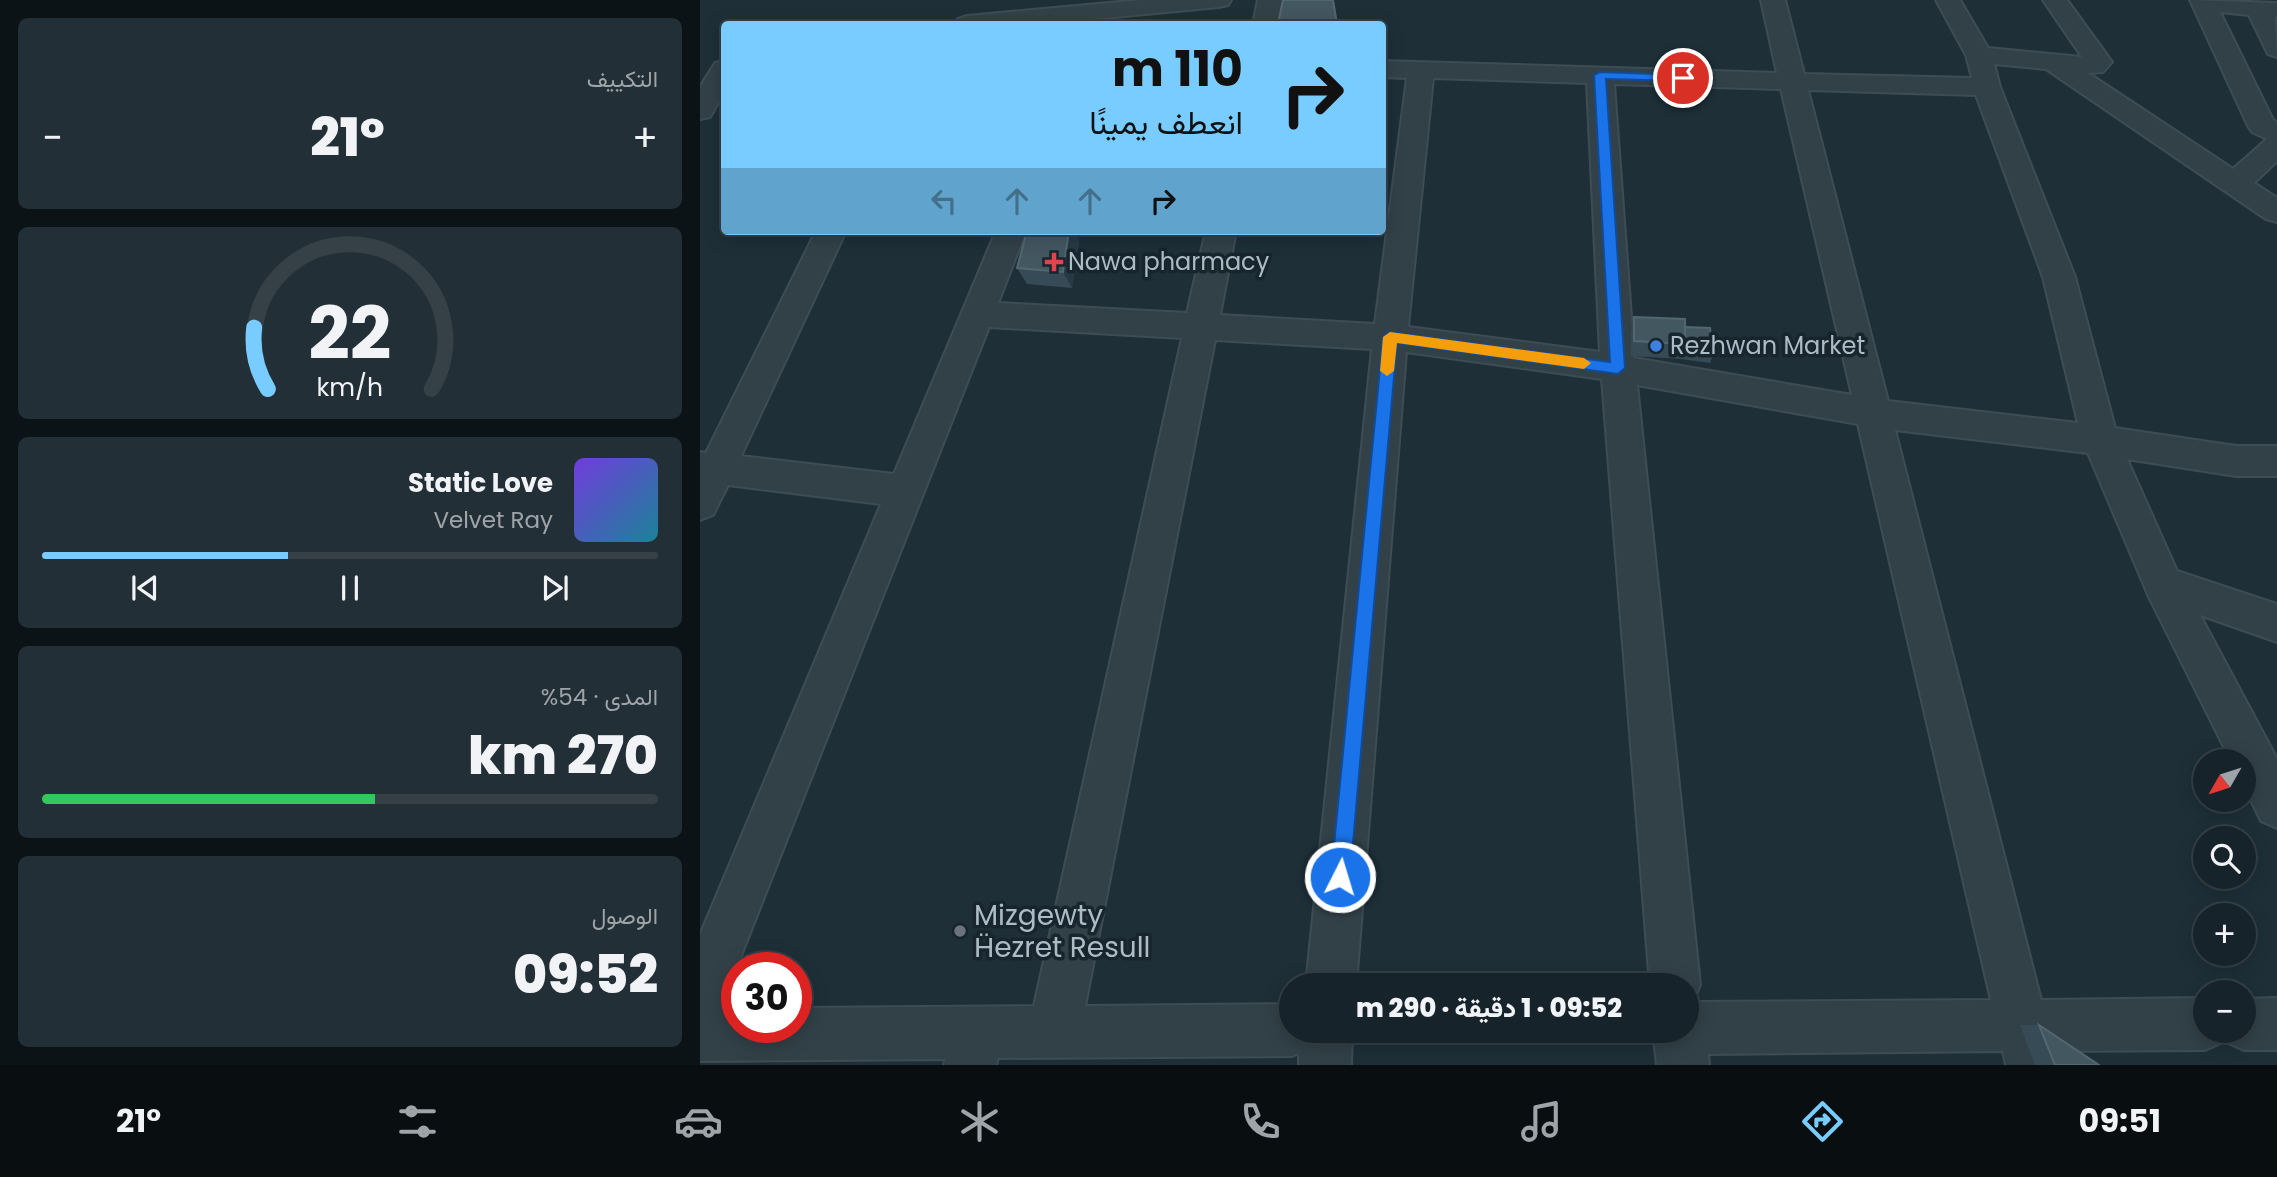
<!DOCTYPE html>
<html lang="ar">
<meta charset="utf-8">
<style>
:root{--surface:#16232a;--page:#232f36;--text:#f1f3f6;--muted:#9ea4a8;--line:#354047;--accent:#78ccff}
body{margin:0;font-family:Poppins,Vazirmatn,sans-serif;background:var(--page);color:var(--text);direction:rtl;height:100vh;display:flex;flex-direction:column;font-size:26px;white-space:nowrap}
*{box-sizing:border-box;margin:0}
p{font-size:23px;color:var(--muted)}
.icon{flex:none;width:38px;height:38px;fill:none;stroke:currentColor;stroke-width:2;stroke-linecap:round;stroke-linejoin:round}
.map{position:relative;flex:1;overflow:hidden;direction:ltr}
.sheet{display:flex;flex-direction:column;gap:18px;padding:18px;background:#0c1317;width:700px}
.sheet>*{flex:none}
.hud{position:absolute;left:21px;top:21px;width:665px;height:214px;border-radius:7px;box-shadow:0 4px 18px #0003,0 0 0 2px var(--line);direction:rtl;background:#78ccff;color:#111;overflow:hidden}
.needle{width:46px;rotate:231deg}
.tools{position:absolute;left:1493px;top:749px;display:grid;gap:14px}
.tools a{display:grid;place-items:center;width:63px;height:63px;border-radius:50%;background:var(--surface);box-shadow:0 4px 18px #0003,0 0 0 2px var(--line);font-size:35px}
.speed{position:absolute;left:21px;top:952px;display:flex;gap:14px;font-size:35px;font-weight:700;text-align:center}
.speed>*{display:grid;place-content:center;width:91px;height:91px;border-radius:50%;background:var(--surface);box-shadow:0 4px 18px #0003,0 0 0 2px var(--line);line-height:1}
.speed .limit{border:10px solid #d22;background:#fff;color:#111}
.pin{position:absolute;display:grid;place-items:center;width:60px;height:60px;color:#fff;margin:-30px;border:4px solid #fff;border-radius:50%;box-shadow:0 2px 7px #0007}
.me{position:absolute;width:77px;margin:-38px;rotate:5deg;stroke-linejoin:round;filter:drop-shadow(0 0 5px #0008)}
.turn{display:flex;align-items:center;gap:24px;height:147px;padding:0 28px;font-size:32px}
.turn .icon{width:91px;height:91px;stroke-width:2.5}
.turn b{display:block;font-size:49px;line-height:60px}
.lanes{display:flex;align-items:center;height:66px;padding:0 28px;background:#0003;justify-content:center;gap:35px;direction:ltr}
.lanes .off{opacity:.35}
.big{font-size:52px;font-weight:800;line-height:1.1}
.sheet .card{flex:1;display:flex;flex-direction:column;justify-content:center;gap:10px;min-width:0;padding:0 24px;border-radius:10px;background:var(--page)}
.sheet .dial{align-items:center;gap:0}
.dial svg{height:182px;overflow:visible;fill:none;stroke:var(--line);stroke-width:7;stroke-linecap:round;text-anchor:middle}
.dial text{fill:var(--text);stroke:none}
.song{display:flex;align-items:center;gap:21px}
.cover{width:84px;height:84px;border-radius:10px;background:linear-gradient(135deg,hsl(260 70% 55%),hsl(190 70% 35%))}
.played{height:7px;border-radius:4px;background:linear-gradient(90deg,var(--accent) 40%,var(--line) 40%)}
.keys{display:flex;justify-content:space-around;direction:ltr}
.heat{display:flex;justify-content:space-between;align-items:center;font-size:38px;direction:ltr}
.charge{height:10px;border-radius:5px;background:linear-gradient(90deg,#34c759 54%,var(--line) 0)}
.trip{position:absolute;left:579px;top:973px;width:420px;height:70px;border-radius:35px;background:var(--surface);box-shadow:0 4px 18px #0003,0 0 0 2px var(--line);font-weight:800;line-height:70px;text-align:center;direction:rtl}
.tab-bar{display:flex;height:112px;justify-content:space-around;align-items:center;background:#090e11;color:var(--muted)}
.tab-bar .icon{width:49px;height:49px}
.tab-bar .active{color:var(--accent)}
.tab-bar b{font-size:32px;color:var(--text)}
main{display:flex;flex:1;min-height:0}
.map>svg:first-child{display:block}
</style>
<main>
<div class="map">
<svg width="1577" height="1065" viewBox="0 0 1577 1065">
<rect width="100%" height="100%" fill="#1e2f38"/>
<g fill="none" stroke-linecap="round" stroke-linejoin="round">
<defs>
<g id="minor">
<polygon points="441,0 531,0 528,5 519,7 341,24 254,24 258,19 267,16"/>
<polygon points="558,0 582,0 577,24 553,24"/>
<path d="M1061,0H1085L1104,74L1272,78L1266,55L1236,0H1260L1288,48L1382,57L1343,0H1367L1412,62L1403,72L1388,73L1533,169L1567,139L1552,132L1548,126L1490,0L1577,3V17H1575L1577,57L1568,54L1549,15L1520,12L1573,120L1577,122V161L1554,183L1577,198V222L1566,219L1346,69L1294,64L1300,87L1375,277L1415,428L1536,446H1577V476H1536L1427,459L1477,571L1577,604V642L1500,615L1577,759V828L1561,821L1544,786V761H1531L1449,597L1388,453L1195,430L1341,1000L1505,998V1031H1544V999L1577,998V1050H1544L1526,1042L1524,1039L1523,1042L1505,1050L1355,1051L1358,1065H1306L1303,1051L1008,1054L1009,1065H957L953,1031H987V985H950L902,379L706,352L656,985H606L672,349L515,340L385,1006L592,1004V1031H652L651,1065H599V1053L592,1056L298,1058L296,1065H244L245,1059L0,1061V935L181,504L28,485L13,515L0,520V452L6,453L116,231H146L41,456L194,474L296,231H326L298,303L487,313L506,231H536L520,315L675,324L707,78L682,77V61L1077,73ZM733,78L887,83L900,352L708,327ZM914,84L1081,89L1152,395L934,358ZM1108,90L1276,95L1343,277L1378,423L1188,401ZM289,327L482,338L334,1006L96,1008V1027H37V1009H20ZM937,385L1158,424L1291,1000L993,1002L1000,985Z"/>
<polygon points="24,61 24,92 10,117 0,119 0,87 15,63"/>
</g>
</defs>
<use href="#minor" stroke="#3e4c55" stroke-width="4"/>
<use href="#minor" fill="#324148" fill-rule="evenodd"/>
</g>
<g fill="#364b55">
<polygon points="327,231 374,231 379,241 372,288 327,284 317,268"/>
<polygon points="934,317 985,327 1013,355 1010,363 981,359 931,356 931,332"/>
<polygon points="1320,1025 1339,1025 1399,1065 1335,1065"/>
</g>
<polygon fill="#273a44" points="369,231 374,231 379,241 372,288 363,272"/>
<g fill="#435761" stroke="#536771" stroke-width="2">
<polygon points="583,0 633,0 637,24 578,24"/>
<polygon points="327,231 369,231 363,272 317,268"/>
<polygon points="934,317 985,319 985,344 934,341"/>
<polygon points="985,327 1010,328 1013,355 983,352 985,344"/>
<polygon points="1339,1025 1399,1065 1355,1065"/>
</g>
<polygon fill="#1a73e8" stroke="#114b97" stroke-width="2" points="900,72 983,75 988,78 983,81 906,79 925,368 918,374 697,343 650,877 647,884 640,887 634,884 631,877 683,337 690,332 910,362 894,75"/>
<polygon fill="#f59e0b" points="690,332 884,358 891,363 884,369 697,343 694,371 687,376 680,371 683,337"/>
<path fill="#e0444e" stroke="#18252d" stroke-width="2.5" d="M350.5 251.5h7v7h7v7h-7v7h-7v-7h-7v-7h7z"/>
<circle fill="#3f7fe0" stroke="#18252d" stroke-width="2.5" cx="956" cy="346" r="7"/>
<circle fill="#6b7280" stroke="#18252d" stroke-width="2.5" cx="260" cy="931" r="7"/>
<g text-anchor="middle" stroke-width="7" stroke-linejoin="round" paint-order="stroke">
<g font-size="24" fill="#acbcc6" stroke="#18252d" text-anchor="start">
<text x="368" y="270">Nawa pharmacy</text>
<text x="970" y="354">Rezhwan Market</text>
</g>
<g font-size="28" fill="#acbcc6" stroke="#18252d" text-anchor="start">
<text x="274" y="925">Mizgewty<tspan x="274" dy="32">Ḧezret Resull</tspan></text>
</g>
</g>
</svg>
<div class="tools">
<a><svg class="needle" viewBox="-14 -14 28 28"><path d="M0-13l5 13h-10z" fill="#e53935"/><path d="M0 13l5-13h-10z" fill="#9ea4a8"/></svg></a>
<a><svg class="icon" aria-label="search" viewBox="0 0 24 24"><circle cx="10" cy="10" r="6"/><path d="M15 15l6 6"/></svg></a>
<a>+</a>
<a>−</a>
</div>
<div class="speed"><div class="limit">30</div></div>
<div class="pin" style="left:983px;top:78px;background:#d93025"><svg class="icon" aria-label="arrive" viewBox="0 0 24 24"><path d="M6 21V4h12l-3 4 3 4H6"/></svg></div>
<svg class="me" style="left:640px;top:877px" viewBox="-20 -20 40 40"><circle r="17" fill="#1a73e8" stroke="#fff" stroke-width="3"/><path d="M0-11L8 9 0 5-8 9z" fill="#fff"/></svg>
<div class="trip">09:52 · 1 دقيقة · 290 m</div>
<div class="hud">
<div class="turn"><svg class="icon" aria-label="right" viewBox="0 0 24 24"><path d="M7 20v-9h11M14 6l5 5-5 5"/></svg><div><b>110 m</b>انعطف يمينًا</div></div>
<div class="lanes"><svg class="icon off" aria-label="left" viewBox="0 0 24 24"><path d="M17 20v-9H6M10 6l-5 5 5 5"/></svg><svg class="icon off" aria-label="ahead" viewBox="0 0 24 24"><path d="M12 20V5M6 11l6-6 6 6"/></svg><svg class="icon off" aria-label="ahead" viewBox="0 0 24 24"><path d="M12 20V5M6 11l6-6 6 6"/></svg><svg class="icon" aria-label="right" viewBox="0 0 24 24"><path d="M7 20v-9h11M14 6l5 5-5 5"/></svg></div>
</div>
</div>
<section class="sheet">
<div class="card"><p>التكييف</p>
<div class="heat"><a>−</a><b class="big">21°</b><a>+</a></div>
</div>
<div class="card dial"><svg viewBox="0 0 100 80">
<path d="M14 69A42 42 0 1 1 86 69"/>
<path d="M14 69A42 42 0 0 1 8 42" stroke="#78ccff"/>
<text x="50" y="56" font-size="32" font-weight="700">22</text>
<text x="50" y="72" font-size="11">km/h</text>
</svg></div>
<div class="card">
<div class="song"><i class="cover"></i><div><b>Static Love</b><p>Velvet Ray</p></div></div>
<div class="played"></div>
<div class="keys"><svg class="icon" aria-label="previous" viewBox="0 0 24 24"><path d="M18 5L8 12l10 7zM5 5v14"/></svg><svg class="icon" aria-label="pause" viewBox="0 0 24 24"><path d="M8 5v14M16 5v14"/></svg><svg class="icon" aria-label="next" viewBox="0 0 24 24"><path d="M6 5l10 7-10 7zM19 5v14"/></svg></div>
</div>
<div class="card"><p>المدى · 54%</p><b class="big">270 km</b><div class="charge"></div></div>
<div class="card"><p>الوصول</p><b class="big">09:52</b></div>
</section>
</main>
<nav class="tab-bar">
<b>09:51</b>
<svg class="icon active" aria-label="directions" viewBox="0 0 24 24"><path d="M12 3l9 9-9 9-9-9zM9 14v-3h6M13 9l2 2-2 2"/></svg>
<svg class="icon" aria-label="music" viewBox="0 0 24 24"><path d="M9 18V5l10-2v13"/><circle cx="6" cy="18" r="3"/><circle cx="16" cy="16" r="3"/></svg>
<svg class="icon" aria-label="phone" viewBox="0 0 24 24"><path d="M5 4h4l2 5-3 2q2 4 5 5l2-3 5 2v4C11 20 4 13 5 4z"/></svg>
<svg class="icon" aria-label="climate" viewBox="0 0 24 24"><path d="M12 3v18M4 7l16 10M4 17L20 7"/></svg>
<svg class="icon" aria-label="car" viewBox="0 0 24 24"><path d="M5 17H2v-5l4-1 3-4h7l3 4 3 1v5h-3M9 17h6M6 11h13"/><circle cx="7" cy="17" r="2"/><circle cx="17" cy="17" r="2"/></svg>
<svg class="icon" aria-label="filters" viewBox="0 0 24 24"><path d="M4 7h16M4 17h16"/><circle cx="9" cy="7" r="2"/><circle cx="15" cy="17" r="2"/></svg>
<b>21°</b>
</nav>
